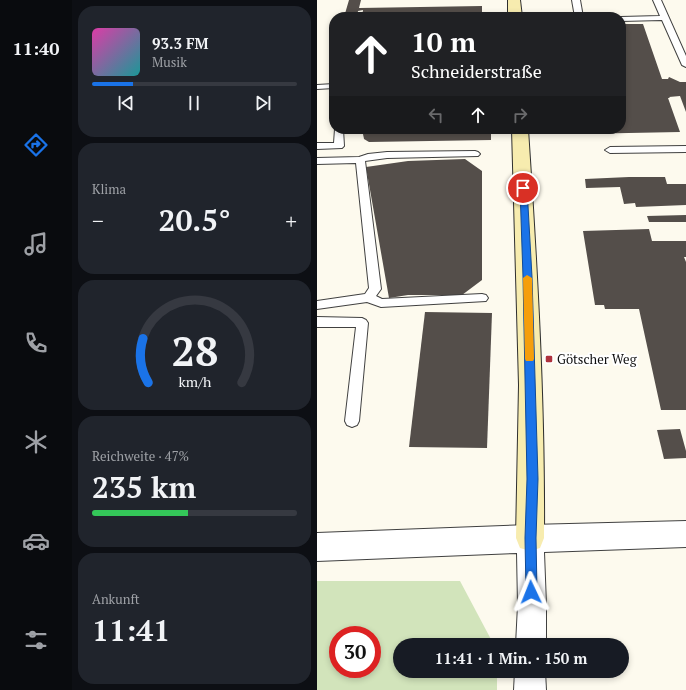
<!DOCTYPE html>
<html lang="de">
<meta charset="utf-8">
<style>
:root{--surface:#171b24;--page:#20242c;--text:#f1f3f6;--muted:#9ea1a6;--line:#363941;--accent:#1a73e8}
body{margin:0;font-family:"PT Serif",serif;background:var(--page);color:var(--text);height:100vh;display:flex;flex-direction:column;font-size:15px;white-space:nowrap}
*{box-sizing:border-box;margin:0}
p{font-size:13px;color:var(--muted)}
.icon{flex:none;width:22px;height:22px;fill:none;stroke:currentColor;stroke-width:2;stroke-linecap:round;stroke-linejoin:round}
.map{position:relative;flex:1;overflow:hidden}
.side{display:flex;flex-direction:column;gap:6px;padding:6px;background:#0d0f14;width:245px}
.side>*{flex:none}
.banner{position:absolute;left:12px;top:12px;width:297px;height:122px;border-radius:16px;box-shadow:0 2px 6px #0003;background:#202124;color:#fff;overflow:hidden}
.speed{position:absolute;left:12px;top:626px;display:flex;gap:8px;font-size:20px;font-weight:700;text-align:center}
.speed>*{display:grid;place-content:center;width:52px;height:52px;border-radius:50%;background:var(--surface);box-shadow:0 2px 6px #0003;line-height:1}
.speed .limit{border:6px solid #d22;background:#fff;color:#111}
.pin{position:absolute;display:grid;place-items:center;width:34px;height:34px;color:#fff;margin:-17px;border:2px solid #fff;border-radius:50%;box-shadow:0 1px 4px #0007}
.me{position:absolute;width:44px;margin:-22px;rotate:358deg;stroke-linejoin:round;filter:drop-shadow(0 0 3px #0008)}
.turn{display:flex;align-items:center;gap:14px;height:84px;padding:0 16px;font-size:18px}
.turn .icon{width:52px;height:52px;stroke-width:2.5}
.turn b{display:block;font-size:28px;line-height:34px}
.lanes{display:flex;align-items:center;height:38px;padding:0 16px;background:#0003;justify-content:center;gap:20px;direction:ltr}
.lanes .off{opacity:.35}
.big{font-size:30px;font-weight:600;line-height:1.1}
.side .card{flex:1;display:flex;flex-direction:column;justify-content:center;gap:6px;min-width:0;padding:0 14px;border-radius:16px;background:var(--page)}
.side .dial{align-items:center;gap:0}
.dial svg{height:104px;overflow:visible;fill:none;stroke:var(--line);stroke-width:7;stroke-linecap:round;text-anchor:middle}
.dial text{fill:var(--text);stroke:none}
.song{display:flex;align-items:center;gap:12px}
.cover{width:48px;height:48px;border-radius:6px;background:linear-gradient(135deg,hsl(320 70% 55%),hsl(180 70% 35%))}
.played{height:4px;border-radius:2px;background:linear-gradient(90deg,var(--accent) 20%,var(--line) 20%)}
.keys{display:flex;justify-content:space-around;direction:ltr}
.heat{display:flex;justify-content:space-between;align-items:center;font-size:22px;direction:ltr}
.charge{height:6px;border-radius:3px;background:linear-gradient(90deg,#34c759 47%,var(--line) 0)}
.trip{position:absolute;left:76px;top:638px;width:236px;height:40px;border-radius:20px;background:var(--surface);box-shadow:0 2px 6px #0003;font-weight:600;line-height:40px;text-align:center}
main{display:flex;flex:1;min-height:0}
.menu{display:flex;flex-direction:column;width:72px;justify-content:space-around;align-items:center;background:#090b0e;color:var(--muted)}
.menu .icon{width:28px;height:28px}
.menu .current{color:var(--accent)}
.menu b{font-size:18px;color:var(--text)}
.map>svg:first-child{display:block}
</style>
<main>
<nav class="menu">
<b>11:40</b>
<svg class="icon current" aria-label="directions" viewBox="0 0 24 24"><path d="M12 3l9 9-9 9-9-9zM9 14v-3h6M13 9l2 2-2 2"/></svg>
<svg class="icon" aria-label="music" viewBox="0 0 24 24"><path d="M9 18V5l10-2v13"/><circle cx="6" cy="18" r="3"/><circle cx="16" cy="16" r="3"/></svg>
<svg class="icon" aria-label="phone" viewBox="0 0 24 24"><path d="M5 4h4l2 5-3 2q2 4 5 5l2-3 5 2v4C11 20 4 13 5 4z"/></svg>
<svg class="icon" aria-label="climate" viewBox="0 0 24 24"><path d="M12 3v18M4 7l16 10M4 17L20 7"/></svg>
<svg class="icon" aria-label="car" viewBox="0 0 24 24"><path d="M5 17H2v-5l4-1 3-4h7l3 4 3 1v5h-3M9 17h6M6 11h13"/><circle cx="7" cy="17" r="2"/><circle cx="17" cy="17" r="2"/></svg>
<svg class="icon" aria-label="filters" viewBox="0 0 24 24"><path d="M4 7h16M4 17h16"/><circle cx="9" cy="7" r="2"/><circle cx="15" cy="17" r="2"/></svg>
</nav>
<section class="side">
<div class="card">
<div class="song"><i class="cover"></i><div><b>93.3 FM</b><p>Musik</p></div></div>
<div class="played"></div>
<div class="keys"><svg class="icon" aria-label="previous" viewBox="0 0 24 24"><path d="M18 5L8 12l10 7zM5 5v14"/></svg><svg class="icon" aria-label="pause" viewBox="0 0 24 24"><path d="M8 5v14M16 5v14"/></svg><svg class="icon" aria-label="next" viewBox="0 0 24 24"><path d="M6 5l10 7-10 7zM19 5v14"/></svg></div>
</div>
<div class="card"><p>Klima</p>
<div class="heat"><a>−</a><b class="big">20.5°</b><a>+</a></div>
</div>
<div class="card dial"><svg viewBox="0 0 100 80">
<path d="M14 69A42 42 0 1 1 86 69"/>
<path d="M14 69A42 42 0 0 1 10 35" stroke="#1a73e8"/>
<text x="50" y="56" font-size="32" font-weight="700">28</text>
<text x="50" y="72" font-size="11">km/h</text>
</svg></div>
<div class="card"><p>Reichweite · 47%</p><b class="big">235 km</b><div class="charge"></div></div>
<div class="card"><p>Ankunft</p><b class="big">11:41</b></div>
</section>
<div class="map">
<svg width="369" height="690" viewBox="0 0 369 690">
<rect width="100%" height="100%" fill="#fdfaee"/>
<path fill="#d2e4bb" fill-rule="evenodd" d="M0,581H143L177,645H83V671H180V690H0ZM21,635H55V669H21Z"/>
<g fill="#544e4a">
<polygon points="32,0 44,0 42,8 165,6 165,17 45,17 46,10 41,11 40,17 27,17"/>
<polygon points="304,24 326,24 345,79 351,79 352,77 363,82 369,82 369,112 363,96 352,97 353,98 351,98 363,132 260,134 259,129 304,129"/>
<polygon points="45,129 174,129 174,140 52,142 47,139"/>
<polygon points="148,159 165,171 165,280 145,295 91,295 72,298 49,167 91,161"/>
<polygon points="312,177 348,177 350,184 369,184 369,205 319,207 318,203 307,204 303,187 269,188 268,179"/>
<polygon points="369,215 369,222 332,222 330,216"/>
<polygon points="332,229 335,241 369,241 369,257 367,257 369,262 369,410 344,410 322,309 288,309 287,305 278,305 266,231"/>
<polygon points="108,312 175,313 170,448 92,447"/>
<polygon points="363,429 369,451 369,458 347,459 340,430"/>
</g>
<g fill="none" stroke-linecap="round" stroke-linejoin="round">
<defs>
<g id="lane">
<polygon points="255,0 263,0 266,17 258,17"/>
<polygon points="336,0 344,0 369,56 369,67 365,65 345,20 304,21 304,17 343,16"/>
<polygon points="17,84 17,88 0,89 0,85"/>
<polygon points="18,129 26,129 27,146 25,148 0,149 0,143 17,143"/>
<polygon points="369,146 369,152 293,153 288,150 293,147"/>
<polygon points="158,151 161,152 163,154 161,156 70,158 48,161 64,289 59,296 65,299 165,294 169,295 171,298 169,301 64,307 50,302 0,309 0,301 48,294 52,288 39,163 0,164 0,158 42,157 51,154 70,152"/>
<polygon points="0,317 45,318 49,320 51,323 42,421 40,425 35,427 30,425 28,421 39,327 0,327"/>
</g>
<g id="street">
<polygon points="369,521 369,547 227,552 229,605 229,645 199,645 201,605 200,553 0,561 0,533 213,525"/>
<polygon points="198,671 228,671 229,690 197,690"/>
</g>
<g id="secondary">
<polygon points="191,0 203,0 205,17 191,17"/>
<path d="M195,129H211C220,265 228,401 227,538L223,548L213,551L203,548L199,538L202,385Z"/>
</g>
</defs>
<use href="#lane" stroke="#404040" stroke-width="2"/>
<use href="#street" stroke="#404040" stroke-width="2"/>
<use href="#secondary" stroke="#2f2f2f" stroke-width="2"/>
<use href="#lane" fill="#fff" fill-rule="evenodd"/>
<use href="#street" fill="#fff" fill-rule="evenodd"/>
<use href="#secondary" fill="#f7ecaf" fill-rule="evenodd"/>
</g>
<polygon fill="#1a73e8" stroke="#114b97" points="206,186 210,188 215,277 221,479 219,538 220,592 219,596 214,598 210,596 209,592 208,538 210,479 206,277 203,188"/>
<polygon fill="#f59e0b" points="210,275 215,278 217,359 216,361 209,361 208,359 206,278"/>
<rect fill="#af323d" stroke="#fff" stroke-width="1.5" x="228" y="355" width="8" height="8" rx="2"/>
<g text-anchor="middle" stroke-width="4" stroke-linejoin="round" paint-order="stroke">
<g font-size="13" fill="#0d0d0d" stroke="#fff" text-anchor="start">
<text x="240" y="364">Götscher Weg</text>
</g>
</g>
</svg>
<div class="speed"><div class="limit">30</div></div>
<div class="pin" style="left:206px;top:188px;background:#d93025"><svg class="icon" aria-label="arrive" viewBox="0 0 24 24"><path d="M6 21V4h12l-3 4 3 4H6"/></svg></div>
<svg class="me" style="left:214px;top:592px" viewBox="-20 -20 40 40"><path d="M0-17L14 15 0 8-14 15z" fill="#1a73e8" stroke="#fff" stroke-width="4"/></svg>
<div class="trip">11:41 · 1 Min. · 150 m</div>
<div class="banner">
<div class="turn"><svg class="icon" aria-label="ahead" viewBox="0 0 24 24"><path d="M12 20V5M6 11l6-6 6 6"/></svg><div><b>10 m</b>Schneiderstraße</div></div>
<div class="lanes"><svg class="icon off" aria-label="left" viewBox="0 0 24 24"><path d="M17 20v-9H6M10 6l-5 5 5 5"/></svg><svg class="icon" aria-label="ahead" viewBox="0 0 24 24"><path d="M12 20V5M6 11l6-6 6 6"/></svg><svg class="icon off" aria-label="right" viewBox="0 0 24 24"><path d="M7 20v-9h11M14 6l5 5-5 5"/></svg></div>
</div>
</div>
</main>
